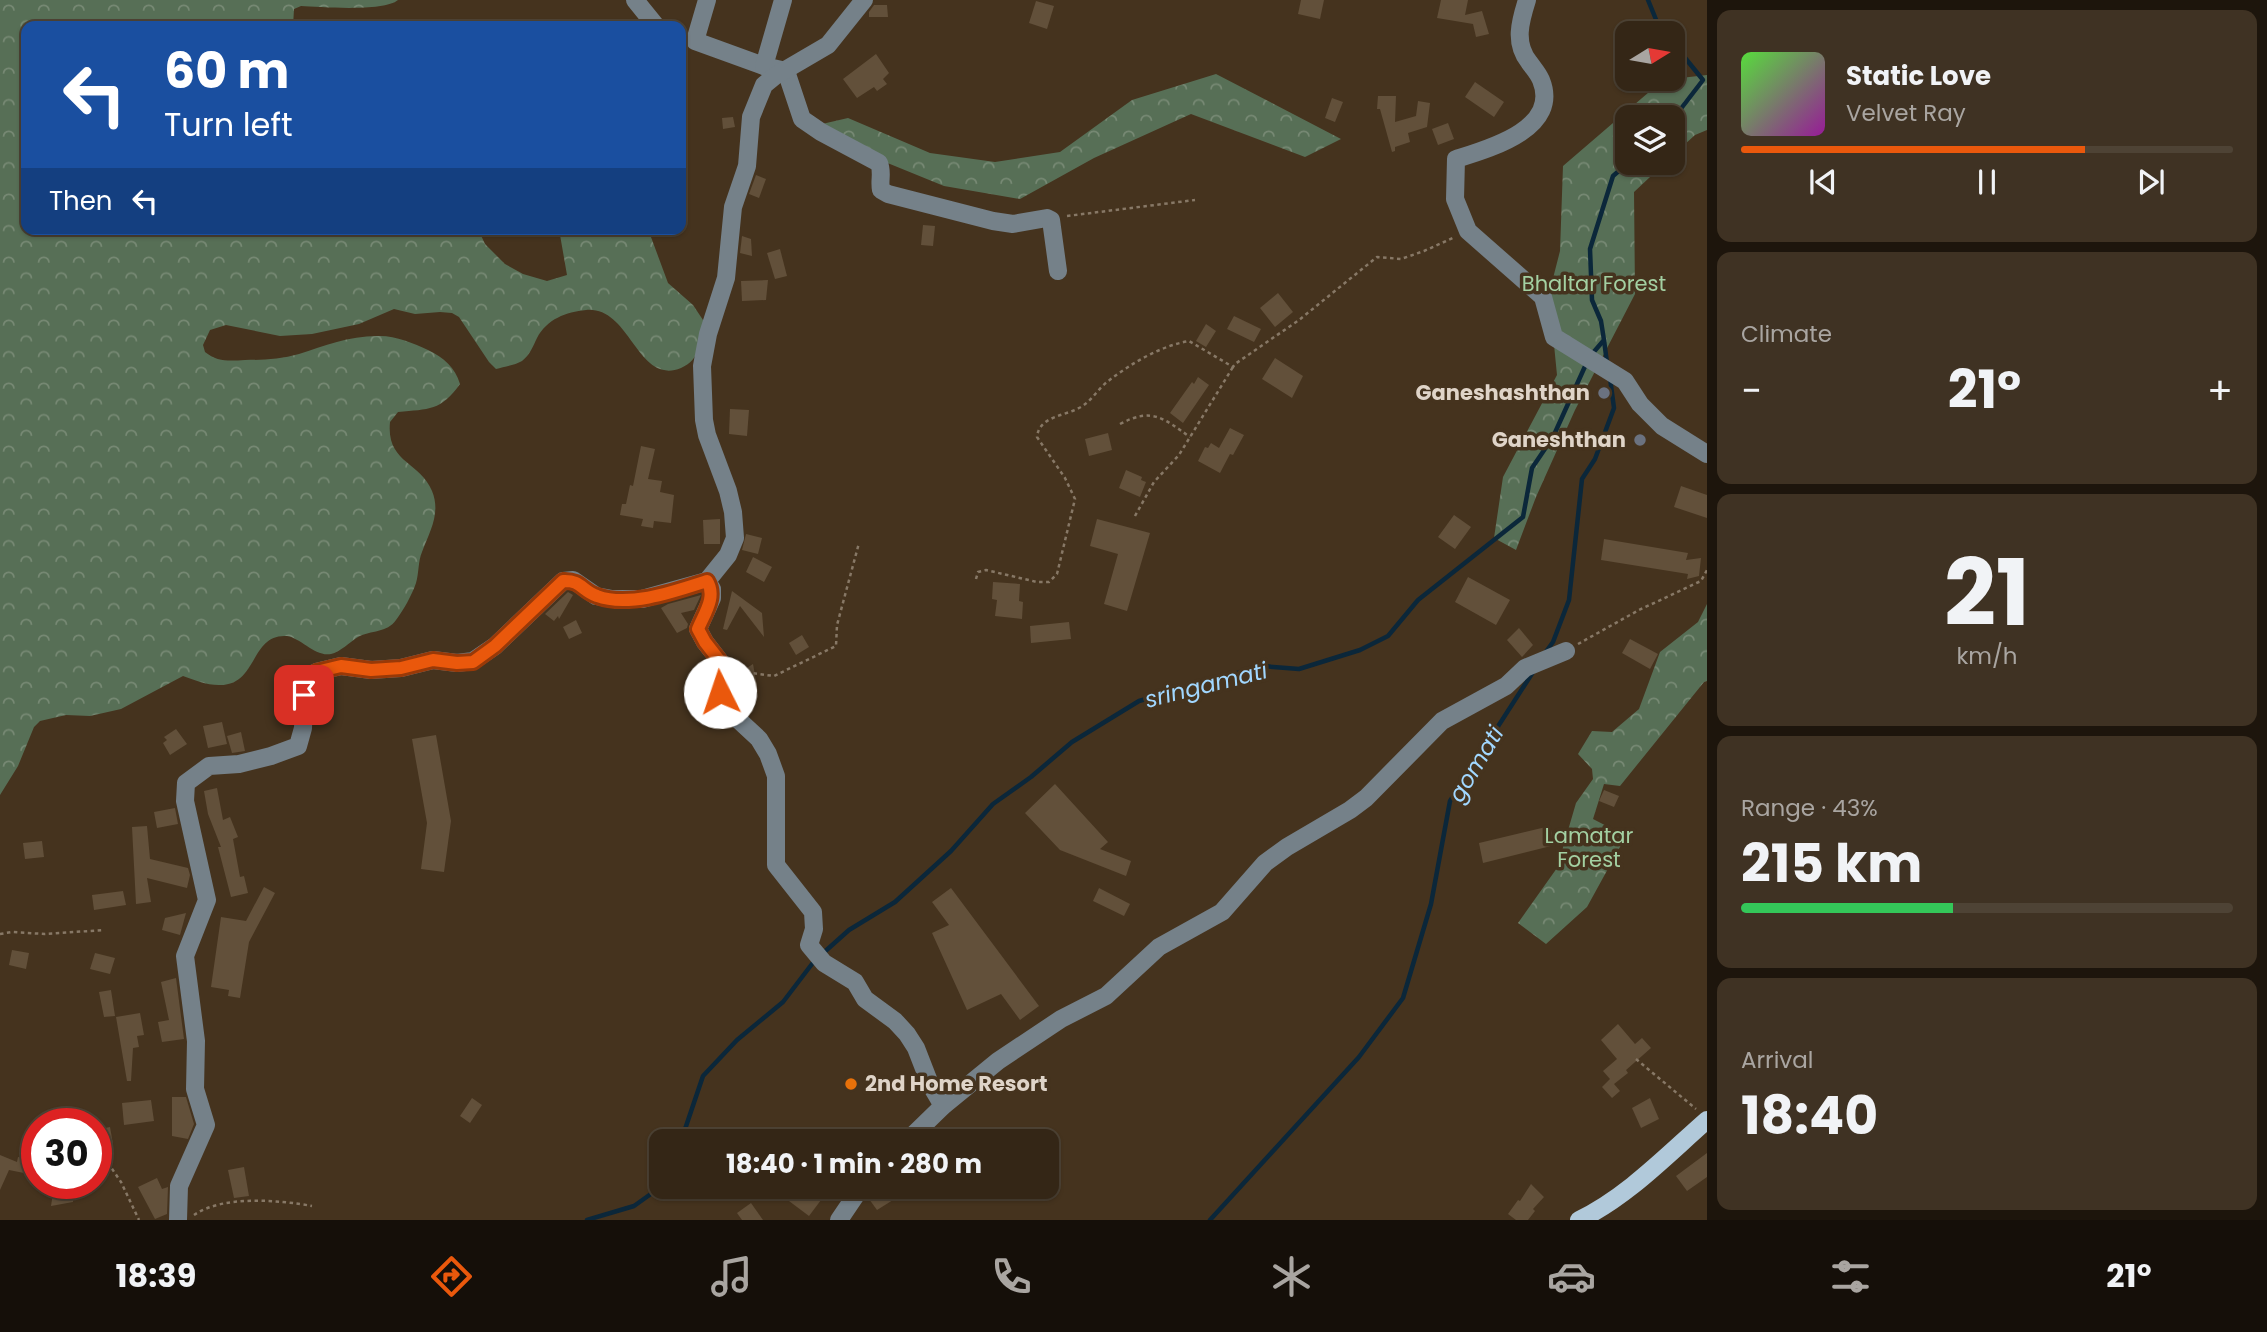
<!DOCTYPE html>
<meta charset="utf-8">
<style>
:root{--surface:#342616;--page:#3f3223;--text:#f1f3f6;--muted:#a9a5a1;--line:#4e4335;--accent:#ea580c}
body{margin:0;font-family:Poppins,sans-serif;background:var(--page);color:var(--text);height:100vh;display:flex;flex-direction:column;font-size:26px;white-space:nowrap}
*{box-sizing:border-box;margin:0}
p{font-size:23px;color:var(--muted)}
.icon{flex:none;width:38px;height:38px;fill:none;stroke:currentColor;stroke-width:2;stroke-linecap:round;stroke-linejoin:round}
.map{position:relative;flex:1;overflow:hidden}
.details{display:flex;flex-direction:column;gap:10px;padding:10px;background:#1d150c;width:560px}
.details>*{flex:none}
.hud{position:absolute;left:21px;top:21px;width:665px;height:214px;border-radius:14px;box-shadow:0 2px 5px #0004,0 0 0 2px var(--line);background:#1a4fa0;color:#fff;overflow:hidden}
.needle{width:46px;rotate:79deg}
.controls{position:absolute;left:1615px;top:21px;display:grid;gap:14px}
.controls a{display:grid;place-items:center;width:70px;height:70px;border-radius:14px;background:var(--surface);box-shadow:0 2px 5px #0004,0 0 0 2px var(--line);font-size:35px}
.speed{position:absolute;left:21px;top:1108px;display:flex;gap:14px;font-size:35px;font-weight:700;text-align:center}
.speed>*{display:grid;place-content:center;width:91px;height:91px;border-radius:50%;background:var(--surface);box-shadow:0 2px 5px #0004,0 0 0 2px var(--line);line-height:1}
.speed .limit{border:10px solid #d22;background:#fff;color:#111}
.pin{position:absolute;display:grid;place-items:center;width:60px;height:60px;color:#fff;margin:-30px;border-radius:14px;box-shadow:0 4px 10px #0006}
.me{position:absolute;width:77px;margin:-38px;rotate:356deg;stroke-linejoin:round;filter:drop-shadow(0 0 5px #0008)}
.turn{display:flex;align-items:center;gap:24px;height:147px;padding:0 28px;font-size:32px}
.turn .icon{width:91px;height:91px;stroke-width:2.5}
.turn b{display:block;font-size:49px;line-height:60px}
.then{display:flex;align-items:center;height:66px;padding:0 28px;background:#0003;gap:14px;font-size:26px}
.big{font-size:52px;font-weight:700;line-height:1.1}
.details .widget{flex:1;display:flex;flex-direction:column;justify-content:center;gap:10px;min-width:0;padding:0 24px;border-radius:14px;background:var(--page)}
.details .dial{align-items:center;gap:0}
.dial b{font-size:91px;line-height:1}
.song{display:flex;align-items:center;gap:21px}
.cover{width:84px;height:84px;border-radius:10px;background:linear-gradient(135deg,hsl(110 70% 55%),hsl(300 70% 35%))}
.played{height:7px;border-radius:4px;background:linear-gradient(90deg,var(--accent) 70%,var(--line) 70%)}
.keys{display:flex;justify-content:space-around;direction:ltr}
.heat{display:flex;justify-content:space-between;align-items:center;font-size:38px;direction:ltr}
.charge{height:10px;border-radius:5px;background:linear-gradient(90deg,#34c759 43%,var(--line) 0)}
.trip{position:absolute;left:649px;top:1129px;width:410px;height:70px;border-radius:14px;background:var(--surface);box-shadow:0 2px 5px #0004,0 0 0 2px var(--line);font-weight:700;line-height:70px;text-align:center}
.dock{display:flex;height:112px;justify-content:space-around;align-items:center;background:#150f09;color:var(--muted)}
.dock .icon{width:49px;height:49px}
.dock .active{color:var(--accent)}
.dock b{font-size:32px;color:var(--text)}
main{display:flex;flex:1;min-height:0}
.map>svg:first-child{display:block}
</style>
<main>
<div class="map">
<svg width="1707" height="1220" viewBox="0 0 1707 1220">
<defs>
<pattern id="forest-crowns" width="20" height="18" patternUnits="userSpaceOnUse" patternTransform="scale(1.75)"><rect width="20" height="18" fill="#576f56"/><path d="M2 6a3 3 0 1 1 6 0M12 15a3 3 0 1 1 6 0" fill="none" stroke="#778974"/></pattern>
</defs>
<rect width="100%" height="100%" fill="#45331e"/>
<g fill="url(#forest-crowns)">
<path d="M0,0H398C384,12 321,7 301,6L294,9L293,26H26V229H478L485,244L505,264L523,274L547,281L567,275L559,229H648L668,283L693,305L705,323C701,341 700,360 681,368C637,386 631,306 586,310C566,312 547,319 537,338C533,346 530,355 522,361C515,365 504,367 496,369L489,362L459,317L452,313L440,312L415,314L394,309L359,324L312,334L280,336L226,325L210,330L203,345L205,352C217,362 229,361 245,360C263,360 281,359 299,354C324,346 349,336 377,336C394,335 413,343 428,350C444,358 455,367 460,384C441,411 429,409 398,412L390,422C386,463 420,461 432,491C441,513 430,531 422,552C418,561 419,573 416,583C412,595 403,611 396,620C387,633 371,630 358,637C350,642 340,652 331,654C315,657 301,638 287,636C250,633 258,686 219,685C206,685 194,680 183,676L121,709L90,716L66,715L40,721L34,727L18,766L0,795Z"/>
<polygon points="1216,74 1341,139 1305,157 1191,114 1094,158 1020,199 944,186 863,153 822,124 848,118 930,153 995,162 1060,152 1132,100"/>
<polygon points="1707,75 1707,130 1695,135 1673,155 1673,117 1628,117 1628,163 1665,163 1634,192 1635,294 1575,410 1536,497 1516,550 1494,538 1503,477 1557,375 1549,294 1560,251 1563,166 1663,80"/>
<polygon points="1707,604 1707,681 1704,682 1620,786 1604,784 1593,819 1626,836 1587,907 1546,944 1518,923 1557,868 1576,803 1593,779 1592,769 1578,754 1592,731 1612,732 1639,709 1660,652 1698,622"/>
</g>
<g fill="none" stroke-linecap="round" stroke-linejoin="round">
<g stroke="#0b273a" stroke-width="4.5">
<polyline points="1648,0 1657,22 1666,33"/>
<polyline points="1673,43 1703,80 1673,119"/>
<polyline points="1604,340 1607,363"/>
<polyline points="1592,354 1604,340 1601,321 1592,300 1590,249 1613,176 1628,163"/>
<polyline points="1545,653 1553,642 1569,600 1582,479 1595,459 1614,408 1610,378"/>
<polyline points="821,955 849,930 895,902 951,851 993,804 1031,777 1072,742 1139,701 1262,666 1299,669 1360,650 1388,636 1418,600 1523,517 1532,468 1553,437 1587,362"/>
<polyline points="681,1141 703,1076 737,1040 783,1002 815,960"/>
<polyline points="587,1220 634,1206 662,1186"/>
<polyline points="1210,1220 1359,1057 1403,998 1431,904 1450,801 1533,672"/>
</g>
</g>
<g fill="#62503a">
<polygon points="1301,0 1324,0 1320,19 1298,14"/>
<polygon points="1441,0 1468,0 1465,15 1482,11 1489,34 1476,37 1473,24 1437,18"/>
<polygon points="1036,1 1054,6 1047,29 1029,23"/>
<polygon points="874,5 887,5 888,17 869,17 869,12"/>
<polygon points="876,54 889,73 883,79 887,84 877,91 874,87 857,98 843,79"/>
<polygon points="1475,82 1504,102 1494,117 1465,97"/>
<polygon points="1378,96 1396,96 1395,122 1416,116 1418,101 1430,103 1427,127 1408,133 1410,142 1395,147 1395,151 1392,152 1380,109 1377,109"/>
<polygon points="1332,98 1343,102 1335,122 1325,118"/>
<polygon points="733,117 735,127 723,129 722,118"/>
<polygon points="1448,123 1454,139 1438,145 1432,129"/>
<polygon points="756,175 766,179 759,198 749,194"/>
<polygon points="923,225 935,226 933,246 921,245"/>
<polygon points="742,236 751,239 752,256 740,253"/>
<polygon points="780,249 787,276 775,279 767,253"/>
<polygon points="768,280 766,300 742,301 741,281"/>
<polygon points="1278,293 1293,312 1275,327 1260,308"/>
<polygon points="1234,316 1261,329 1254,342 1227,329"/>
<polygon points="1206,324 1216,331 1206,347 1196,341"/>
<polygon points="1275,358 1303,376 1292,398 1262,379"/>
<polygon points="1198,377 1209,385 1183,423 1170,413 1192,382 1194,384"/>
<polygon points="730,409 749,410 747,436 729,434"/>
<polygon points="1230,428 1244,435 1233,455 1230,454 1220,473 1198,461 1205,447 1208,448 1211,443 1219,448"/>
<polygon points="1108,433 1112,450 1089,456 1085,439"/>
<polygon points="641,446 655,449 648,479 662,481 660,492 674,495 671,523 654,521 653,528 641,526 643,519 620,515 622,504 626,504 630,485 633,486"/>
<polygon points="1126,470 1142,477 1141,480 1146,482 1140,497 1119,488"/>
<polygon points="1681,486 1707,495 1707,518 1674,507"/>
<polygon points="1454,515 1471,527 1455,549 1438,537"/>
<polygon points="720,519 720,544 704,544 703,520"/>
<polygon points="1097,519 1150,533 1127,611 1104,604 1118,554 1090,546"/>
<polygon points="746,534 762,538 758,554 742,550"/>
<polygon points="1604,539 1688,553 1686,560 1701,558 1699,576 1687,579 1688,574 1601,560"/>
<polygon points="753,557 772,567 764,582 746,572"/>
<polygon points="1468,577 1510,600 1496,625 1455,602"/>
<polygon points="993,582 1020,584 1019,601 1023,602 1022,619 995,616 997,600 992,599"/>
<polygon points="732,591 762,613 764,637 740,606 727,630 723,629"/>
<polygon points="568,592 573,595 559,619 558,616 554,621 545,614"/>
<polygon points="701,595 694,610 681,613 688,624 687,628 677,633 661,608 668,604"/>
<polygon points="576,620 582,633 569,639 563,627"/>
<polygon points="1069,622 1071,639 1031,643 1030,626"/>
<polygon points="1519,628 1533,645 1522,657 1507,640"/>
<polygon points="802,635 809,647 796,655 789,643"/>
<polygon points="1630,639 1658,654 1650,669 1622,653"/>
<polygon points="753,664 758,692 742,694 739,673"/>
<polygon points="222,722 227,744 208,748 203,726"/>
<polygon points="176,729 187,744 170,755 163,743 167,740 164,737"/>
<polygon points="241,732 245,751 232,753 227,736"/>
<polygon points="436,735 451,821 444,872 421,869 427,823 412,739"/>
<polygon points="1055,784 1108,842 1100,849 1131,861 1126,876 1060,850 1025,813"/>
<polygon points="217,788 223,820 230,817 238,837 233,839 240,877 244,876 248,893 231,897 218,847 221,847 208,814 204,791"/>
<polygon points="1604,790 1619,796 1614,807 1599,801"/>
<polygon points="175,808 178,824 157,828 154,812"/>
<polygon points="147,826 150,859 188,868 190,875 187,888 147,878 151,902 136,904 132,827"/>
<polygon points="1550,826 1555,845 1483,863 1479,843"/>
<polygon points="42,841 44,857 25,859 23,843"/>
<polygon points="264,887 275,893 249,942 240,998 228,996 229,990 211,987 221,917 246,921"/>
<polygon points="951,888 1039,1006 1020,1020 1001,994 967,1010 932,933 949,925 932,902"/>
<polygon points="1099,888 1130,904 1124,916 1093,901"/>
<polygon points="123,891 126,905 94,910 92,895"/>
<polygon points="186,913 180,935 162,930 165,918"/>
<polygon points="12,950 29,953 26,969 9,965"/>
<polygon points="95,953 115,958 110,974 90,969"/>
<polygon points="176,978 184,1039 162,1042 158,1022 169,1020 161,982"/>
<polygon points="111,990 115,1016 104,1017 99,992"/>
<polygon points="140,1013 144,1035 137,1036 139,1047 133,1048 131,1081 127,1081 116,1017"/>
<polygon points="1618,1024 1635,1044 1642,1038 1651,1048 1626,1070 1628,1073 1614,1084 1620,1091 1612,1098 1602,1087 1610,1079 1603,1071 1617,1059 1601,1040"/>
<polygon points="172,1097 186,1097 194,1124 188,1139 172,1136"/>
<polygon points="472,1098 482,1105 470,1123 460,1116"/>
<polygon points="1650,1098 1659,1119 1641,1128 1632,1108"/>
<polygon points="151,1100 154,1121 124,1125 122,1103"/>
<polygon points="110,1127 113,1144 96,1147 96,1130"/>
<polygon points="1707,1153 1707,1177 1687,1191 1676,1176"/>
<polygon points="0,1155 17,1162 18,1157 35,1160 34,1175 9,1170 0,1190"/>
<polygon points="244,1167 249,1196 234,1198 228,1170"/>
<polygon points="157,1178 162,1189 168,1187 167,1214 155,1219 138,1187"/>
<polygon points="59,1183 73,1183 73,1202 51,1206 53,1193 59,1192"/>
<polygon points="1531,1184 1544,1197 1533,1209 1535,1211 1528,1220 1516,1220 1508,1214 1518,1200 1520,1201"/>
<polygon points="787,1186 804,1186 821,1200 809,1216 781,1195"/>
<polygon points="884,1188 893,1200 877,1210 869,1199"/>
<polygon points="751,1203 763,1220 742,1220 737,1213"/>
</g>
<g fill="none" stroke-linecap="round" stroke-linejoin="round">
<g stroke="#877866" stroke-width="2.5" stroke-dasharray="3.5 3.5" stroke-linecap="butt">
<polyline points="1067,216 1195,200"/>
<path d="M1120,424C1152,407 1163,418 1190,437"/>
<polyline points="1135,516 1154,482 1179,455 1233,367"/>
<path d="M976,579L978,572L986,570L1037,582H1049L1057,574L1075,499L1065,478L1037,437C1039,416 1065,416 1079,408C1091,402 1097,390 1107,382C1130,364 1160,346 1189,341L1233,367L1235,364L1299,320L1377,257L1401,259L1424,251L1455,237"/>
<polyline points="1578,644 1639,610 1701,581 1707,570"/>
<polyline points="733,677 751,673 774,676 836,646 837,625 859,543"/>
<polyline points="0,934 12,932 45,934 104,930"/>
<polyline points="1636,1059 1696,1109"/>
<polyline points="108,1163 121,1182 139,1220"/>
<path d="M194,1215C223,1195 279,1200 312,1206"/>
</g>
<g stroke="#758189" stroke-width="18">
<polyline points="635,0 656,26"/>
<polyline points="707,0 695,41 764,66"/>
<path d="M783,0L764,66L786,71L802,119L821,132L879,163C883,173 879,180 881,190L888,194L993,221L1013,224L1047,218L1051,220L1058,271"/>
<path d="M1527,0C1520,22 1514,43 1529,62C1534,69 1538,73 1541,80C1561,129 1488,149 1456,159L1455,199L1468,231L1543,297L1554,337L1625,381L1640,404L1662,426L1707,454"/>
<polyline points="707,581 712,589 712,598 698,629 705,642 719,660 720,692 731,713 759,739 768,754 776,776 776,865 813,912 814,929 809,945 824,963 855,982 865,999 895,1021 907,1034 916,1048 930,1084 943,1106"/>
<polyline points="907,1141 943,1106 998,1061 1061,1019 1106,996 1159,947 1222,912 1265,863 1287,847 1350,810 1366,798 1442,721 1506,686 1525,668 1566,651"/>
<polyline points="178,1220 179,1186 206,1125 195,1089 196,1041 185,956 207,900 185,801 186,783 209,766 239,764 271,756 298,746 303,728 304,695 316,672 341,666 371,670 401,668 433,660 457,663 473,661 495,646 563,581 573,580 596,596 612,599 642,599 707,581 728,555 735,538 733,512 728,491 707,435 704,420 702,366 708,334 726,278 733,207 747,166 751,117 764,85 775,76 828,45 864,0"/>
<polyline points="839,1220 862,1186"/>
</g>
<path stroke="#b1c9da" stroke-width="18" d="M1579,1220C1627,1197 1667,1155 1707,1120"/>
</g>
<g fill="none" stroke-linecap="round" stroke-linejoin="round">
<defs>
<path id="route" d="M304,695L316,672L341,666L371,670L401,668L433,660L457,663L473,662L495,646L563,581C581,580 582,591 597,596C629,608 676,591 707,581C717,597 704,614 698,629L705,642L719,660L720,692"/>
</defs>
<use href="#route" stroke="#983908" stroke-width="18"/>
<use href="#route" stroke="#ea580c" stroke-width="12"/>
</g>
<g fill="#6b7280" stroke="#45331e" stroke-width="2.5">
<circle cx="1604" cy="393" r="7"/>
<circle cx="1640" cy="440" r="7"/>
</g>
<circle fill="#e8710a" stroke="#45331e" stroke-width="2.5" cx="851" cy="1084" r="7"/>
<g text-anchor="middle" stroke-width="7" stroke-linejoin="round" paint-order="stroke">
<g font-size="21" fill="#a3d0a2" stroke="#45331e">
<text x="1594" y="291">Bhaltar Forest</text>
<text x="1589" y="843">Lamatar<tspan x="1589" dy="24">Forest</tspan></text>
</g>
<g font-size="21" font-weight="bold" fill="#dfd4c8" stroke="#45331e" text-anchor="end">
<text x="1590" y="400">Ganeshashthan</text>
<text x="1626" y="447">Ganeshthan</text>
<text x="865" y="1091" text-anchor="start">2nd Home Resort</text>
</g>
<g font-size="23" font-style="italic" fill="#a1d7ff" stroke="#45331e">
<text transform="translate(1206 685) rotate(-14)" y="8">sringamati</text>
<text transform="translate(1476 764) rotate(-59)" y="8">gomati</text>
</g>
</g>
</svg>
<div class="controls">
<a><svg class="needle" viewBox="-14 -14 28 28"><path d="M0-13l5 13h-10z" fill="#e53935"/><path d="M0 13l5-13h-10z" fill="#a9a5a1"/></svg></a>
<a><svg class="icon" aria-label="layers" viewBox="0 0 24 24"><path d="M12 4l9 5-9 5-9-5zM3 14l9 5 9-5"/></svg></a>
</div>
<div class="speed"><div class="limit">30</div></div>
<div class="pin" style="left:304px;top:695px;background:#d93025"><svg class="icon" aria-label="arrive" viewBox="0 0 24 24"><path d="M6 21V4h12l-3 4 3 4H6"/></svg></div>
<svg class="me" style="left:720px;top:692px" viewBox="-20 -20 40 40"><circle r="19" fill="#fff"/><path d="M0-13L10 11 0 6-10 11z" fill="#ea580c"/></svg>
<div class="trip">18:40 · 1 min · 280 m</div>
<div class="hud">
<div class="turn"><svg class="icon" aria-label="left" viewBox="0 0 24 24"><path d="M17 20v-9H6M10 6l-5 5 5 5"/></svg><div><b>60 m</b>Turn left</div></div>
<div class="then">Then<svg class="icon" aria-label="left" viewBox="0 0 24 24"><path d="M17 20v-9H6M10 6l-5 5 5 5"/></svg></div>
</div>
</div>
<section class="details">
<div class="widget">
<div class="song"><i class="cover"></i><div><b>Static Love</b><p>Velvet Ray</p></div></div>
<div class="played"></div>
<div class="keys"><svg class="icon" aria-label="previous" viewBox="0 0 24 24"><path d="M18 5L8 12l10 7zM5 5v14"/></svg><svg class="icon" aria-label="pause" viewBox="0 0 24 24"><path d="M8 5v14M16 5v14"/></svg><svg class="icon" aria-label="next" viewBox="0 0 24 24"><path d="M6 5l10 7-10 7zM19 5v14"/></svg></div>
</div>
<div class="widget"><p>Climate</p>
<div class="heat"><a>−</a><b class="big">21°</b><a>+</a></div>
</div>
<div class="widget dial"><b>21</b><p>km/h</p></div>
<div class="widget"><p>Range · 43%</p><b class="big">215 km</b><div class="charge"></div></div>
<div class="widget"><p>Arrival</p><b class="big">18:40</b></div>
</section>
</main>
<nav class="dock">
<b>18:39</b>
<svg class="icon active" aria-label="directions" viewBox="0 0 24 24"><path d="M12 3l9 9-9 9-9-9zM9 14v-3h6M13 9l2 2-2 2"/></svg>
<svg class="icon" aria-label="music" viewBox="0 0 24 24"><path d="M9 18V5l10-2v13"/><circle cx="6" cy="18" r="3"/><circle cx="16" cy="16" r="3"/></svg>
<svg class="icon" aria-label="phone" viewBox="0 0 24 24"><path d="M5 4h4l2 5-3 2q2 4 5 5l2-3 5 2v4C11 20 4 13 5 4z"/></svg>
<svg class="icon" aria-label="climate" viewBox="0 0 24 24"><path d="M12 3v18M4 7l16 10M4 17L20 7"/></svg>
<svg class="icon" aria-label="car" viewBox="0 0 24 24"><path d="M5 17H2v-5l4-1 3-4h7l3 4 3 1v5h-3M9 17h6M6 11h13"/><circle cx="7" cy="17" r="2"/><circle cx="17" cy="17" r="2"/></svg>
<svg class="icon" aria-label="filters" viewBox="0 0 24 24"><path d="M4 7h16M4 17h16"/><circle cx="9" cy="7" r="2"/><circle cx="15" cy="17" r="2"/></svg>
<b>21°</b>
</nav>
